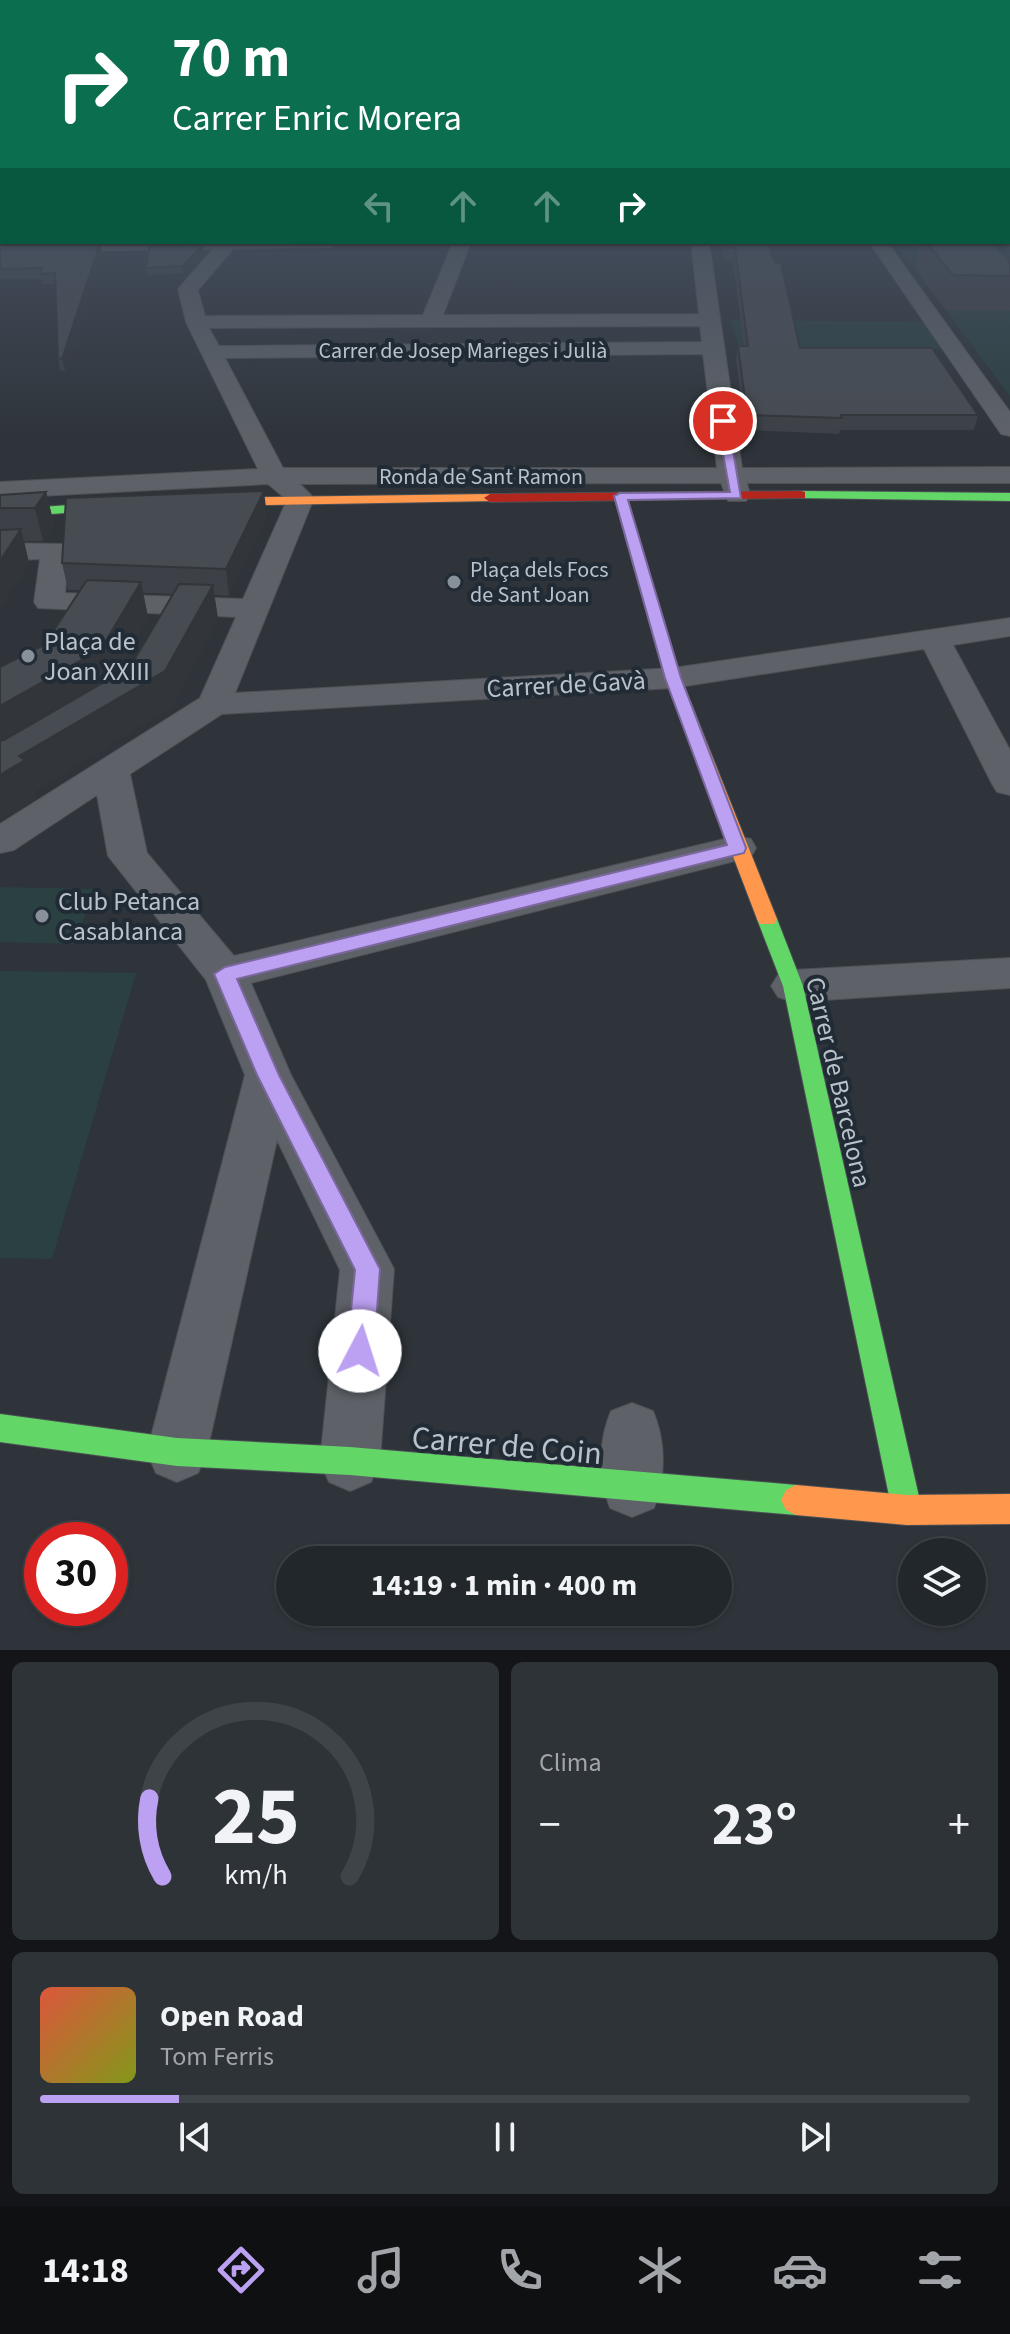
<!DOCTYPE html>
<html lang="es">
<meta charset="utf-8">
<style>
:root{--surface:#22272c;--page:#2e3338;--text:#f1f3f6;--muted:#a2a5a9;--line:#3f4448;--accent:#bca0f2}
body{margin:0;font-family:"Source Sans 3",sans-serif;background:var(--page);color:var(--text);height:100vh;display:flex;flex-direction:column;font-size:30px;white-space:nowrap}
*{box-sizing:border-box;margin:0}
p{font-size:26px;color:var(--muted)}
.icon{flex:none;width:44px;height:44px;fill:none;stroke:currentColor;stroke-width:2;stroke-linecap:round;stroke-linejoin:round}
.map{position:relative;height:1650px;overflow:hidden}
.details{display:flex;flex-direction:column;gap:12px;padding:12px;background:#131518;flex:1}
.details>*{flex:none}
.hud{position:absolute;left:0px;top:0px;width:1010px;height:244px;box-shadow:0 2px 6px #0004,0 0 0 2px var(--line);background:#0b6e4f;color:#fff;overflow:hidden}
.buttons{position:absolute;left:898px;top:1538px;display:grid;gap:16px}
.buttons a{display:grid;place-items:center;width:88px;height:88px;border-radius:50%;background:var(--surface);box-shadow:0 2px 6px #0004,0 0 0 2px var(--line);font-size:40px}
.speed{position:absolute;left:24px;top:1522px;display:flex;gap:16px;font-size:40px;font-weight:700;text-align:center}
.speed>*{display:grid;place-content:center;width:104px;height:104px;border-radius:50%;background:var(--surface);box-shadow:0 2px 6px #0004,0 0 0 2px var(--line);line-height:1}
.speed .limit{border:12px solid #d22;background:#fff;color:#111}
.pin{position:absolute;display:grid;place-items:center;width:68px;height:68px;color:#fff;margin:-34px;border:4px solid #fff;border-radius:50%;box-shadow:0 2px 8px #0007}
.me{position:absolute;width:88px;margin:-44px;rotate:5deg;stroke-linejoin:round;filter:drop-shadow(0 0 6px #0008)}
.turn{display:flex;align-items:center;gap:28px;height:168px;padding:0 40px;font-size:36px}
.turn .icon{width:104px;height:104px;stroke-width:2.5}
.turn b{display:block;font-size:56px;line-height:68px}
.lanes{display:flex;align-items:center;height:76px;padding:0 40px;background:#0003;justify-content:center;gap:40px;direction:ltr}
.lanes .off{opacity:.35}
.big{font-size:60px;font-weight:700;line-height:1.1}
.details .card{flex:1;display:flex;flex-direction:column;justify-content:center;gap:12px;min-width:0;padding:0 28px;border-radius:12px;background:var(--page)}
.details .dial{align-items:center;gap:0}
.dial svg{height:208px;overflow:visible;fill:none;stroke:var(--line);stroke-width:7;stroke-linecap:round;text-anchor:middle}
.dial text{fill:var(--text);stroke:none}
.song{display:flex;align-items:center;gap:24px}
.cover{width:96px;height:96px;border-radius:12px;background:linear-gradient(135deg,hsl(10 70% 55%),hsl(70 70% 35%))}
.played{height:8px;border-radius:4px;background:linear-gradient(90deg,var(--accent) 15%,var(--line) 15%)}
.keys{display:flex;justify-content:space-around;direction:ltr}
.heat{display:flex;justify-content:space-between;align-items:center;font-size:44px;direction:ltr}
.details .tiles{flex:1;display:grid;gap:12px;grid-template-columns:1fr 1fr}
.card:last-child{grid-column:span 2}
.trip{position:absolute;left:276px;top:1546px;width:456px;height:80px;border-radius:40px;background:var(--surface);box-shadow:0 2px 6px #0004,0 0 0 2px var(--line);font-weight:700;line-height:80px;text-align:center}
.tabs{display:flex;height:128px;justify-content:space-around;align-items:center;background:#0e1012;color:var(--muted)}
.tabs .icon{width:56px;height:56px}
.tabs .current{color:var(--accent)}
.tabs b{font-size:36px;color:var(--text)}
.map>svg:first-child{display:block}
</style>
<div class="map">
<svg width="1010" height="1650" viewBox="0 0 1010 1650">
<rect width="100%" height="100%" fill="#2e343a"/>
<g fill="#2b4041">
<polygon points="1008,224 1010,224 1010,396 895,242 1008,242"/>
<polygon points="731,320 925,322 942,349 739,347"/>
<polygon points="0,887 94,889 75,944 0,942"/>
<polygon points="0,971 136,973 52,1259 0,1258"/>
</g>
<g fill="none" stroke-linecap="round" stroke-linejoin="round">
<defs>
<g id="street">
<path d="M0,242H341L332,247L233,249L198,290L205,316L423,315L453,242H471L443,315L699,314L691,242H709L742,468L1010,467V483H747L750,495L746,501H728L721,483L300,484L314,498L235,693L673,668L1010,618V636L953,645L1010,750V795L997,792L992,784L924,649L673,688L222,714L130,774L147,853L234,956L737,836L751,839L756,848L751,857L251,983L291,1075L394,1269L380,1461L371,1482L350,1491L329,1482L320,1461L340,1270L277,1140L207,1452L198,1473L177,1482L156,1473L147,1452L245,1075L206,980L108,856L97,795L14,850L0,853V824L200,698L236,617L38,608L34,602L40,559L0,561V543L65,544L69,550L65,593L243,599L287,500L268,484L0,498V482L258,469L186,322L178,289L213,249L0,252ZM700,326L702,342L219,346L209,328ZM703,354L717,468H283L225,358Z"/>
<polygon points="869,242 887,242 1010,412 1010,436 1001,434"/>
<polygon points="1010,958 1010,988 793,1002 778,997 771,986 778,975 793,970"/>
<path d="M632,1403L653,1411C666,1442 666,1477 654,1508L632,1517L610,1508C598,1477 598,1442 611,1411Z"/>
</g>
<g id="fast">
<rect x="1008" y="218" width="2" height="5"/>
<polygon points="801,491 1010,493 1010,501 797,498 797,492"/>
<polygon points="125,501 129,502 129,508 0,518 0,510"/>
<polygon points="767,912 774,914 777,919 803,986 922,1510 917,1520 907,1525 897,1520 892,1510 783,986 757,919 760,914"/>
<polygon points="0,1414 177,1438 350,1447 796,1485 806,1490 811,1500 806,1510 796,1515 350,1475 177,1466 0,1442"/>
</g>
<g id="slow">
<polygon points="620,492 626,496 681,678 777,919 774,924 760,924 757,919 665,678 614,496"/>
<polygon points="490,494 494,495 494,501 206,506 200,502 206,498"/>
<polygon points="796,1485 907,1495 1010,1494 1010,1524 907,1525 796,1515 786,1510 781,1500 786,1490"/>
</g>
<polygon id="jam" points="801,491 805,492 805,498 490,502 484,498 490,494"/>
</defs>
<use href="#street" stroke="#4c5055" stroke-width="2"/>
<use href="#fast" stroke="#4c5055" stroke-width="2"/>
<use href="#slow" stroke="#4c5055" stroke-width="2"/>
<use href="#jam" stroke="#4c5055" stroke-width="2"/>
<use href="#street" fill="#5e6268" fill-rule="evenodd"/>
<use href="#fast" fill="#63d668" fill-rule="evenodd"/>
<use href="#slow" fill="#ff974d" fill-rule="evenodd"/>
<use href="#jam" fill="#b3261e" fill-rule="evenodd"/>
</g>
<g fill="#3d4147" fill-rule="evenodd">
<polygon points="721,242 769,242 772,257 800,348 978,415 974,430 840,430 839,434 745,430 736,360 738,346 744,346 733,261 723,260"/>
<polygon points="920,242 992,242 1010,261 1010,311 946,310 915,269"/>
<polygon points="0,245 102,254 65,371 60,370 58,358 56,284 42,284 41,279 0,279"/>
<polygon points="204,252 183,273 147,275 146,268"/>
<polygon points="46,492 54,524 43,541 24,541 29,563 0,609 0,495"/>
<path d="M267,516L229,596L214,595L218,619L172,707L34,791L36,798L0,820L44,645L80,590H68L62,563ZM143,593L173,594L130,667L114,676L148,617Z"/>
</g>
<g fill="#323539">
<polygon points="100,243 102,254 65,371 62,359"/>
<polygon points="203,245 204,252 183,273 182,266"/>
<polygon points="264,491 267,516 229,596 226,569"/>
<polygon points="46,492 54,524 43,541 35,508"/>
<polygon points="21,529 29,563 0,609 0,561"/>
<polygon points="141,582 148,617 109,685 0,749 0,706"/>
<polygon points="213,585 218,619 172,707 34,791 36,798 0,820 0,775 19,756 165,671"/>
</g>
<g fill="#474c52" stroke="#323539" stroke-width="2">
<polygon points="2,211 2,229 0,229 0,212"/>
<polygon points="724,242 769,242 772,257 776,263 781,263 800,348 932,348 978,415 841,415 842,418 747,415 738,346 748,346 735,248 724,248"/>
<polygon points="926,242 992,242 1010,261 1010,276 953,275"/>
<polygon points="100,243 62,359 58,358 55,273 40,274 42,268 0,269 0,245"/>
<polygon points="203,245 182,266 146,268 150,246"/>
<polygon points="264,491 226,569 62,563 66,498"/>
<polygon points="46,492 35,508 0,508 0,495"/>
<polygon points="21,529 0,561 0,530"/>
<polygon points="87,580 141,582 101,649 0,706 0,667 44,645"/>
<polygon points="179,584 213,585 165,671 19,756 25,760 0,775 0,741 4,740 130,667"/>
</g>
<linearGradient id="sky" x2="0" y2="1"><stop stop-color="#191d20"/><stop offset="0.47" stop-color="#465060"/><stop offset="1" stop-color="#465060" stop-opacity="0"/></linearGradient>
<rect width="1010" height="434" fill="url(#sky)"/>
<polygon fill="#bca0f2" stroke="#7a689d" stroke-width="2" points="723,418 728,421 741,498 628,500 681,678 746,848 744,853 237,979 279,1075 380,1269 374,1351 370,1360 360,1364 351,1360 347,1351 355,1270 257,1075 214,974 225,967 727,845 665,678 614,496 620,493 730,492 717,421"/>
<g fill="#889098" stroke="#212b35" stroke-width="3">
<circle cx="454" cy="582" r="8"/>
<circle cx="28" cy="656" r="8"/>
<circle cx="42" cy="916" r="8"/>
</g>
<g text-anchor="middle" stroke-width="8" stroke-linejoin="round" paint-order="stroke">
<g font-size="22" fill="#b9c1ca" stroke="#212b35">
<text x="463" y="358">Carrer de Josep Marieges i Julià</text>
<text x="481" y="484">Ronda de Sant Ramon</text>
</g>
<g font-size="22" fill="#b9c1ca" stroke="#212b35" text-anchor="start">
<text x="470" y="577">Plaça dels Focs<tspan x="470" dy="25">de Sant Joan</tspan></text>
</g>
<g font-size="26" fill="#b9c1ca" stroke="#212b35" text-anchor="start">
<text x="44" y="650">Plaça de<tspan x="44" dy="30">Joan XXIII</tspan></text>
<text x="58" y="910">Club Petanca<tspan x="58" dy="30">Casablanca</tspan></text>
</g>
<g font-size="26" fill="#b9c1ca" stroke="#212b35">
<text transform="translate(566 684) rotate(-3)" y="9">Carrer de Gavà</text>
<text transform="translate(839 1082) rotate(77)" y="9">Carrer de Barcelona</text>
</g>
<g font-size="32" fill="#b9c1ca" stroke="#212b35">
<text transform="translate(507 1445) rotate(5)" y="11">Carrer de Coin</text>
</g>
</g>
</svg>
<div class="buttons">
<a><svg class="icon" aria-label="layers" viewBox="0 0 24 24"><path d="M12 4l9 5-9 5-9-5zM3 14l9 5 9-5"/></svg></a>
</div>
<div class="speed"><div class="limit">30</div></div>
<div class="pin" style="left:723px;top:421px;background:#d93025"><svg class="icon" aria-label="arrive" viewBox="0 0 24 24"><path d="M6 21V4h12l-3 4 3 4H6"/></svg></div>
<svg class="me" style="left:360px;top:1351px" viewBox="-20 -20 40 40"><circle r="19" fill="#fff"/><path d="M0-13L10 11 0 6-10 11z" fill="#bca0f2"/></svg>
<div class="trip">14:19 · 1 min · 400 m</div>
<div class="hud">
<div class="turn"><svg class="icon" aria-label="right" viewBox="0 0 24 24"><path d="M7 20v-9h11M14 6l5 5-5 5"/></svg><div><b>70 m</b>Carrer Enric Morera</div></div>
<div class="lanes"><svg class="icon off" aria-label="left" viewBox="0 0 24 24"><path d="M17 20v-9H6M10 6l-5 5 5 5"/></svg><svg class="icon off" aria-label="ahead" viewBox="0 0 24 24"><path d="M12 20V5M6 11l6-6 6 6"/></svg><svg class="icon off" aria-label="ahead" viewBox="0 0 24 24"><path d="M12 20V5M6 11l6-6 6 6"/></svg><svg class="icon" aria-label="right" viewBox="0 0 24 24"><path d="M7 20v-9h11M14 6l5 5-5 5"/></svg></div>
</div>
</div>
<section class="details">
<div class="tiles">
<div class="card dial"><svg viewBox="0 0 100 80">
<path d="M14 69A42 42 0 1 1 86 69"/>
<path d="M14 69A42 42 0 0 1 9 39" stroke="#bca0f2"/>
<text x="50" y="56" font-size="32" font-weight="700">25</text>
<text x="50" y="72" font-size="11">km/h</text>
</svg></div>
<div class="card"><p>Clima</p>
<div class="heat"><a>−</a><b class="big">23°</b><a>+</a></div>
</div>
<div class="card">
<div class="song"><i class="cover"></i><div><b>Open Road</b><p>Tom Ferris</p></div></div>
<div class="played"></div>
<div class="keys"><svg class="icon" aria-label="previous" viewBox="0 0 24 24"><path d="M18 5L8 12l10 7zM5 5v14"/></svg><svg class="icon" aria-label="pause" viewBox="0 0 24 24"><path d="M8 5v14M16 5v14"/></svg><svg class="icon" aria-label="next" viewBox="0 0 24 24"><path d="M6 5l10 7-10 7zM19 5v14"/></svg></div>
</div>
</div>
</section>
<nav class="tabs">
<b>14:18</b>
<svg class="icon current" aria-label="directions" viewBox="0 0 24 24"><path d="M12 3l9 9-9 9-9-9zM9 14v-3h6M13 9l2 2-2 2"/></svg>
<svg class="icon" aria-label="music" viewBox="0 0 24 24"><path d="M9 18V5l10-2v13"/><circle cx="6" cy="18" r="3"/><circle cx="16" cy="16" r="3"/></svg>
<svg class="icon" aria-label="phone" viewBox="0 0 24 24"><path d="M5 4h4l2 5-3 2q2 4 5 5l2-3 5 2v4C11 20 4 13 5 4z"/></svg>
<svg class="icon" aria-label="climate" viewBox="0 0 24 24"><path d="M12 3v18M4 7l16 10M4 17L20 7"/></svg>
<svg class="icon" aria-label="car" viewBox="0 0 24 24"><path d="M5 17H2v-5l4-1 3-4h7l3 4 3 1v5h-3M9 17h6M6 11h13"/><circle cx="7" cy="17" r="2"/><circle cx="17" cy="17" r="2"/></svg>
<svg class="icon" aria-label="filters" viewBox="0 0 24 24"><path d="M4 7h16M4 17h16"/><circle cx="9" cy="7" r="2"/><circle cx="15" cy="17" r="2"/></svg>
</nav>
